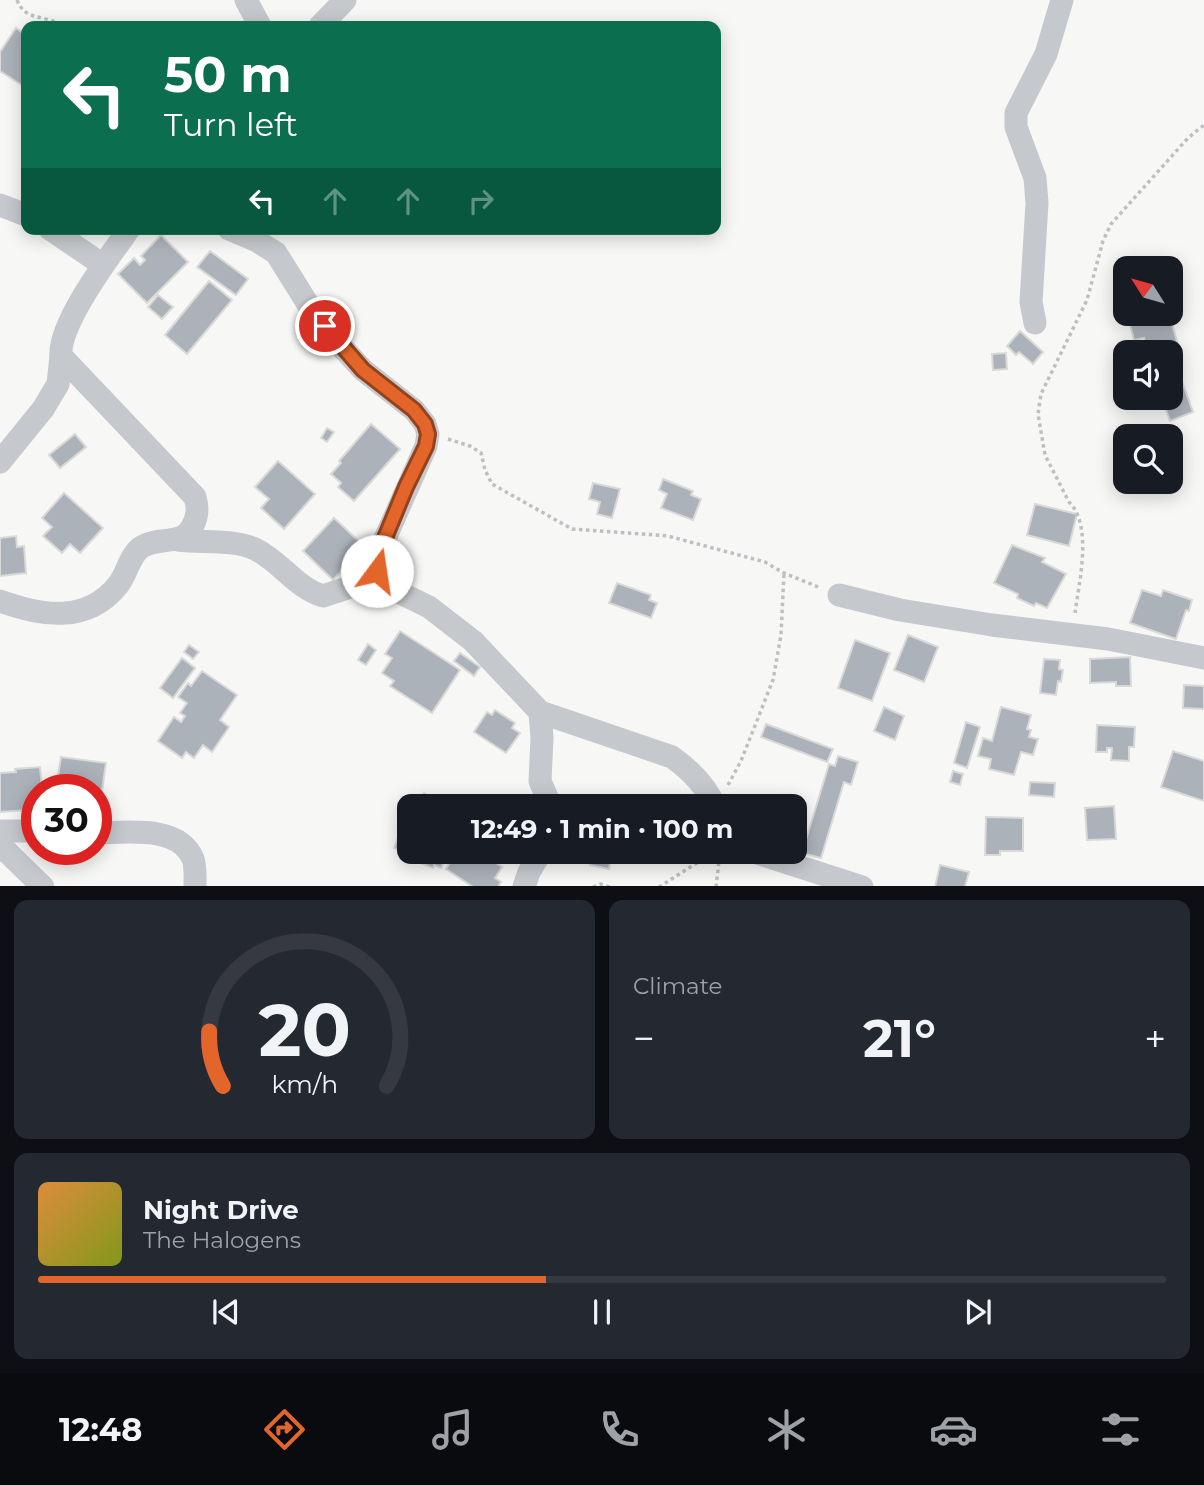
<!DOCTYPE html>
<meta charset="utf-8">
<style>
:root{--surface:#171b24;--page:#242831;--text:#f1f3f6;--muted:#9ea1a6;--line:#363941;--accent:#e46529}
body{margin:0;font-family:Montserrat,sans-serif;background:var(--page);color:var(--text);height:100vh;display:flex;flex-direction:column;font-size:26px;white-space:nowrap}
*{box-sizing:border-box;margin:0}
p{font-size:23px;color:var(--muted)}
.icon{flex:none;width:38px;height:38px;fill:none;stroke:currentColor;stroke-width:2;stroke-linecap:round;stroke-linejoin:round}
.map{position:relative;height:886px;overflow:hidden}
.side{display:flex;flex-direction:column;gap:14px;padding:14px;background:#0d0f14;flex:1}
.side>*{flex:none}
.guide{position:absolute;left:21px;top:21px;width:700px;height:214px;border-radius:14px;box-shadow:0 4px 18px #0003;background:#0b6e4f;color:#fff;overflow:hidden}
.needle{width:46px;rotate:307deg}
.tools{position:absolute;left:1113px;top:256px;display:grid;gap:14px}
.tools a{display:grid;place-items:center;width:70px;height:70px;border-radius:14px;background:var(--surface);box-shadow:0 4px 18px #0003;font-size:35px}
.speed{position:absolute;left:21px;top:774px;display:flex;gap:14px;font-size:35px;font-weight:700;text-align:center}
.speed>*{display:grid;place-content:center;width:91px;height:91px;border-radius:50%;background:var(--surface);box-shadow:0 4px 18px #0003;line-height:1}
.speed .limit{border:10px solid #d22;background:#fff;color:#111}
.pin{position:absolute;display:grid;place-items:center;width:60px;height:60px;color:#fff;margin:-30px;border:4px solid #fff;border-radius:50%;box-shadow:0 2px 7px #0007}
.me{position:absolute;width:77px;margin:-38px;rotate:14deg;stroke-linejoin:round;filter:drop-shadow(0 0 5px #0008)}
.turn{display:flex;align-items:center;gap:24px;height:147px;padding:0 28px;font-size:32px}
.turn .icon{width:91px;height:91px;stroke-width:2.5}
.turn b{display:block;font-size:49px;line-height:60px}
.lanes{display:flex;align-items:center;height:66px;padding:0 28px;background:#0003;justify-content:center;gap:35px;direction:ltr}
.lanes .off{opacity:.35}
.big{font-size:52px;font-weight:700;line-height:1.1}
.side .card{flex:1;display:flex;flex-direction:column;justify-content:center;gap:10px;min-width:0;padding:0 24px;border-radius:14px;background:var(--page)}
.side .dial{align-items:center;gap:0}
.dial svg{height:182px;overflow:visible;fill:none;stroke:var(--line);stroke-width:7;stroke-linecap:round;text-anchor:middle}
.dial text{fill:var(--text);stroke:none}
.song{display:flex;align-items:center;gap:21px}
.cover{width:84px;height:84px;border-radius:10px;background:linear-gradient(135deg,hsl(30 70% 55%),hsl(70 70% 35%))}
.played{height:7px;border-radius:4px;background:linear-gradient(90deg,var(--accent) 45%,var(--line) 45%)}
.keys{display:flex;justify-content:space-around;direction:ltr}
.heat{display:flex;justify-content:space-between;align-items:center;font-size:38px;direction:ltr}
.side .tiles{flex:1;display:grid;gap:14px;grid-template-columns:1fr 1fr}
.card:last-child{grid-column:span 2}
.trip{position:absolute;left:397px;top:794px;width:410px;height:70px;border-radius:14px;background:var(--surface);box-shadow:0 4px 18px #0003;font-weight:700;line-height:70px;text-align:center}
.dock{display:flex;height:112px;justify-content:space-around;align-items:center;background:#090b0e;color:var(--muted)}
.dock .icon{width:49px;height:49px}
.dock .active{color:var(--accent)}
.dock b{font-size:32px;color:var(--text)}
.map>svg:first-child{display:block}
</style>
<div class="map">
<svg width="1204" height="887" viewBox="0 0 1204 887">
<rect width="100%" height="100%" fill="#f7f8f5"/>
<g fill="#abb2b9" stroke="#d9d9d7" stroke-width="2">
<polygon points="16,28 26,35 26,82 23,86 0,71 0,52"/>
<polygon points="161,235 188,262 147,303 118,274 134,258 140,265 145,260 141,256"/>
<polygon points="210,251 248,279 236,295 197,267"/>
<polygon points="209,281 232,300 187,354 165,335"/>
<polygon points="158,295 173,307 162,319 148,307"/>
<polygon points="1127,313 1169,313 1180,352 1171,355 1171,352 1148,352 1144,338 1134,340"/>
<polygon points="1020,331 1043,352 1033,364 1019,352 1016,355 1007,346"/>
<polygon points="1006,353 1007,369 993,370 992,354"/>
<polygon points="1176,365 1193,412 1170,421 1164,404 1154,407 1151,397 1171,397 1171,367"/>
<polygon points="371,424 400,449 354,501 338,487 341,483 331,474 341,463 339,461"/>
<polygon points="327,428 334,432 327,442 321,438"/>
<polygon points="75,434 86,447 60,468 49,455"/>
<polygon points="278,461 315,494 284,529 261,508 269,499 255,487"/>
<polygon points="663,479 693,491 691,495 701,499 693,520 661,508 667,494 659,490"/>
<polygon points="593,483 620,489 612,518 597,514 600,502 589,499"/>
<polygon points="64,493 103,528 80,553 70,544 62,553 43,536 52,527 42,518"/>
<polygon points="1035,504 1077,514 1069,546 1027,535"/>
<polygon points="334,518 364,546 333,580 303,551"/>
<polygon points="16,536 17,547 24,546 26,573 0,576 0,538"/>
<polygon points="1012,545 1045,558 1042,562 1066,574 1047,608 1036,603 1034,606 1017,598 1018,594 994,583"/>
<polygon points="617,583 651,595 649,600 657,603 651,618 609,603"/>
<polygon points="1142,590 1161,596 1163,590 1192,600 1189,611 1186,610 1176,639 1130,623"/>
<polygon points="400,631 460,670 432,713 390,686 394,681 382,673 392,658 385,654"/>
<polygon points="908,635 938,647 924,682 894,670"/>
<polygon points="855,640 890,653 872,701 838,688"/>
<polygon points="368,644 376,650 366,665 358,660"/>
<polygon points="189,645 199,652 193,659 184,652"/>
<polygon points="460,653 480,667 474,676 454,661"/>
<polygon points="1130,657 1131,686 1116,686 1116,682 1090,683 1090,659"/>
<polygon points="182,658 195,668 173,698 160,688"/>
<polygon points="1044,659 1060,660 1059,669 1063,670 1061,682 1058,681 1056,695 1040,693"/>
<polygon points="202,671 237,695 220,720 229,727 212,752 203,745 194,758 186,752 182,758 158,741 174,717 181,722 185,716 180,713 187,703 178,697 188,683 191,686"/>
<polygon points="1184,685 1204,686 1204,709 1183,708"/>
<polygon points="884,707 904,716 895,740 874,731"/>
<polygon points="1001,707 1031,715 1027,729 1031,730 1029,737 1038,739 1033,755 1021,752 1014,775 989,769 991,759 978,756 983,738 992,741"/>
<polygon points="495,710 515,723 512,728 520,733 506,753 474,732 487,712 492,715"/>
<polygon points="966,722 980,727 967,768 954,763"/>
<polygon points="766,724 833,749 827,762 761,737"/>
<polygon points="1097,725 1135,727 1134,747 1129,747 1129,761 1111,760 1112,748 1107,748 1107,752 1096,752"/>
<polygon points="1173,751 1204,761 1204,801 1161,787"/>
<polygon points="838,756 858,762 851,785 844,782 821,858 802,853 829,764 835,766"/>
<polygon points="61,757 106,763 99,812 96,812 96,789 56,789"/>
<polygon points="40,767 42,789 37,789 37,801 28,801 29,810 0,812 0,773 16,772 15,769"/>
<polygon points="953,771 963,774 960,785 950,782"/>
<polygon points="1030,782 1055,783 1054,797 1029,795"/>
<polygon points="424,793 434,799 436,795 458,807 416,807"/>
<polygon points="1114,806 1116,839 1087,840 1085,808"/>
<polygon points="986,817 1023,818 1023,851 1000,851 1000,855 985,855"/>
<polygon points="408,826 410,852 448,852 441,868 434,865 433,868 403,856 405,852 394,848 401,830 406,832"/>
<polygon points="462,852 479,852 502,867 495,878 501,882 498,887 473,887 446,869 456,853 460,855"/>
<polygon points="487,852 510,852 505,862"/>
<polygon points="562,852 612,852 609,869 590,865 591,861 567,857 568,853"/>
<polygon points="940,865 969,872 965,887 935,887"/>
</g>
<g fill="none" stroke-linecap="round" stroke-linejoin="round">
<g stroke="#bdbfc2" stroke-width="3.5" stroke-dasharray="3.5 3.5" stroke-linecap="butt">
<path d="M17,0C25,22 46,14 62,26"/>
<polyline points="448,439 470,446 481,453 485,470 492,484 572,529 668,536 765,562 784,573 821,588"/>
<path d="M1075,613C1079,583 1093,525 1069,502L1045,455L1038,414L1041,394L1087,300L1103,241L1111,224L1188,138L1204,125"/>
<polyline points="728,785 741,761 773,680 781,635 784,573"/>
<polyline points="593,887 600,884 610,887"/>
<polyline points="659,887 714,852"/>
<polyline points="716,887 720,852"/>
</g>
<g stroke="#c5c8cc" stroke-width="23">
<polyline points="246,0 260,26"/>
<polyline points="320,26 345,0"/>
<polyline points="0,205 26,215"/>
<polyline points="50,229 103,265"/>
<polyline points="229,229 257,241 276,253 311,309 339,344 363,370 414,410 425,424 428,434 426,446 380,550 377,571 390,588 429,607 473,641 540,712 542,738 540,781 551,807"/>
<polyline points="1035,323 1031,302 1037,203 1035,178 1016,127 1016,113 1046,54 1062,0"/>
<polyline points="0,462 43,409 58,384 61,356"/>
<path d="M178,540C202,543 233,539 255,549C280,561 296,588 323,596L380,577"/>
<polyline points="839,595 900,610 992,625 1108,639 1204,658"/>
<path d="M0,601C41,616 87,624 118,585C127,574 129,557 140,548C157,535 185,548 194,523C198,514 198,507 195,497L61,356C58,324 110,256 129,229"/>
<path d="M540,712L672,757C690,770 707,787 715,807"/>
<polyline points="0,831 37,831"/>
<path d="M96,833C125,833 179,824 193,859C196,867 195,878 195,887"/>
<polyline points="0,845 43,887"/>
<polyline points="754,852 862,887"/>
<polyline points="524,887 529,872 541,852"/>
</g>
</g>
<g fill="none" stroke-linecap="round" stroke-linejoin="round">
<defs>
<polyline id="route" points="325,326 363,370 414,410 425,424 428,434 426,446 406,487 380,550 377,571"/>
</defs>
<use href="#route" stroke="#94421b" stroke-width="18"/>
<use href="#route" stroke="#e46529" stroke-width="12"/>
</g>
</svg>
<div class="tools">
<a><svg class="needle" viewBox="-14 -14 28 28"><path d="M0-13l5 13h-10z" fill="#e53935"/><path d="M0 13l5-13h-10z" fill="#9ea1a6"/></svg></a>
<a><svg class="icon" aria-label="sound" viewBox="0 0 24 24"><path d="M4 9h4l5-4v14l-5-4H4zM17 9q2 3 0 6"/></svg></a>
<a><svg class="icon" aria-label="search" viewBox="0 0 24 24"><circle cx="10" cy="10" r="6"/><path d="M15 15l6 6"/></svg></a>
</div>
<div class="speed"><div class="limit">30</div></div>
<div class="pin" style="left:325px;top:326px;background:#d93025"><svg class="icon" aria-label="arrive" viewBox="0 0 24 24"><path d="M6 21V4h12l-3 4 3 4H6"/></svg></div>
<svg class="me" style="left:377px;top:571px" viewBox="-20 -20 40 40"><circle r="19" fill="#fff"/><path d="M0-13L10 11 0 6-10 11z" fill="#e46529"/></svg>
<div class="trip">12:49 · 1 min · 100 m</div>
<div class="guide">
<div class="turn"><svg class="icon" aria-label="left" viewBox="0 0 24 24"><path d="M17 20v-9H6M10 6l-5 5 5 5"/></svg><div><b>50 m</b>Turn left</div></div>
<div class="lanes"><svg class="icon" aria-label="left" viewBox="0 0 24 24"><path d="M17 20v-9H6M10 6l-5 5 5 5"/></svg><svg class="icon off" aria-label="ahead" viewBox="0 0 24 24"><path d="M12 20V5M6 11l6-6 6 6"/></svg><svg class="icon off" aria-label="ahead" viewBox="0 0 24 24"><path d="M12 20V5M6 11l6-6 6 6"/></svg><svg class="icon off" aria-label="right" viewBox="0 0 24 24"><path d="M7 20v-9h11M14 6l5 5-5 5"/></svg></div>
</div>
</div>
<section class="side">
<div class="tiles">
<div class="card dial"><svg viewBox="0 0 100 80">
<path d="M14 69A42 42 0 1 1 86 69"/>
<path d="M14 69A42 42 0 0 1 8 45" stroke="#e46529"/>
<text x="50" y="56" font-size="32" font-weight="700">20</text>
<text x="50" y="72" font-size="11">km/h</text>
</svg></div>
<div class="card"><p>Climate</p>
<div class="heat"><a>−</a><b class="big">21°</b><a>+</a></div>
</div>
<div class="card">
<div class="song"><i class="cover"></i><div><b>Night Drive</b><p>The Halogens</p></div></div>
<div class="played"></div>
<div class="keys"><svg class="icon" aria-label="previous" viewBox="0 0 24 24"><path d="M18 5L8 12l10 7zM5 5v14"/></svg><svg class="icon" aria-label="pause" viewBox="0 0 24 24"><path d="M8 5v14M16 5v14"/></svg><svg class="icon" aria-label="next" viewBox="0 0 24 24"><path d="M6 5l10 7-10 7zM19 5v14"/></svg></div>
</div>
</div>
</section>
<nav class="dock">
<b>12:48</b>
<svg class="icon active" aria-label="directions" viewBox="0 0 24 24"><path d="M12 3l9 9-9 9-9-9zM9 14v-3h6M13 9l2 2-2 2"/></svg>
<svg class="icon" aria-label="music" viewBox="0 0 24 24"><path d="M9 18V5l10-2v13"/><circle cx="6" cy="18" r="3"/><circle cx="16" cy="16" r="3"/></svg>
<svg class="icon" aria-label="phone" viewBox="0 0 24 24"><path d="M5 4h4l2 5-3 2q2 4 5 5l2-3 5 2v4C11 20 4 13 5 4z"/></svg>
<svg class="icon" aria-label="climate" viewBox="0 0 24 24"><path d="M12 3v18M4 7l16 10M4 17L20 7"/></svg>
<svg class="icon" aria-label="car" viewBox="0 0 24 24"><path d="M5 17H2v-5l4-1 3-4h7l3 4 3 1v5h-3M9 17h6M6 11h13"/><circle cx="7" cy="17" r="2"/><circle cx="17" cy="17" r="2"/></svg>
<svg class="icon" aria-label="filters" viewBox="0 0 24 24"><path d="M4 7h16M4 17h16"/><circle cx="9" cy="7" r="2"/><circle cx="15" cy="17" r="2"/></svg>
</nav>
